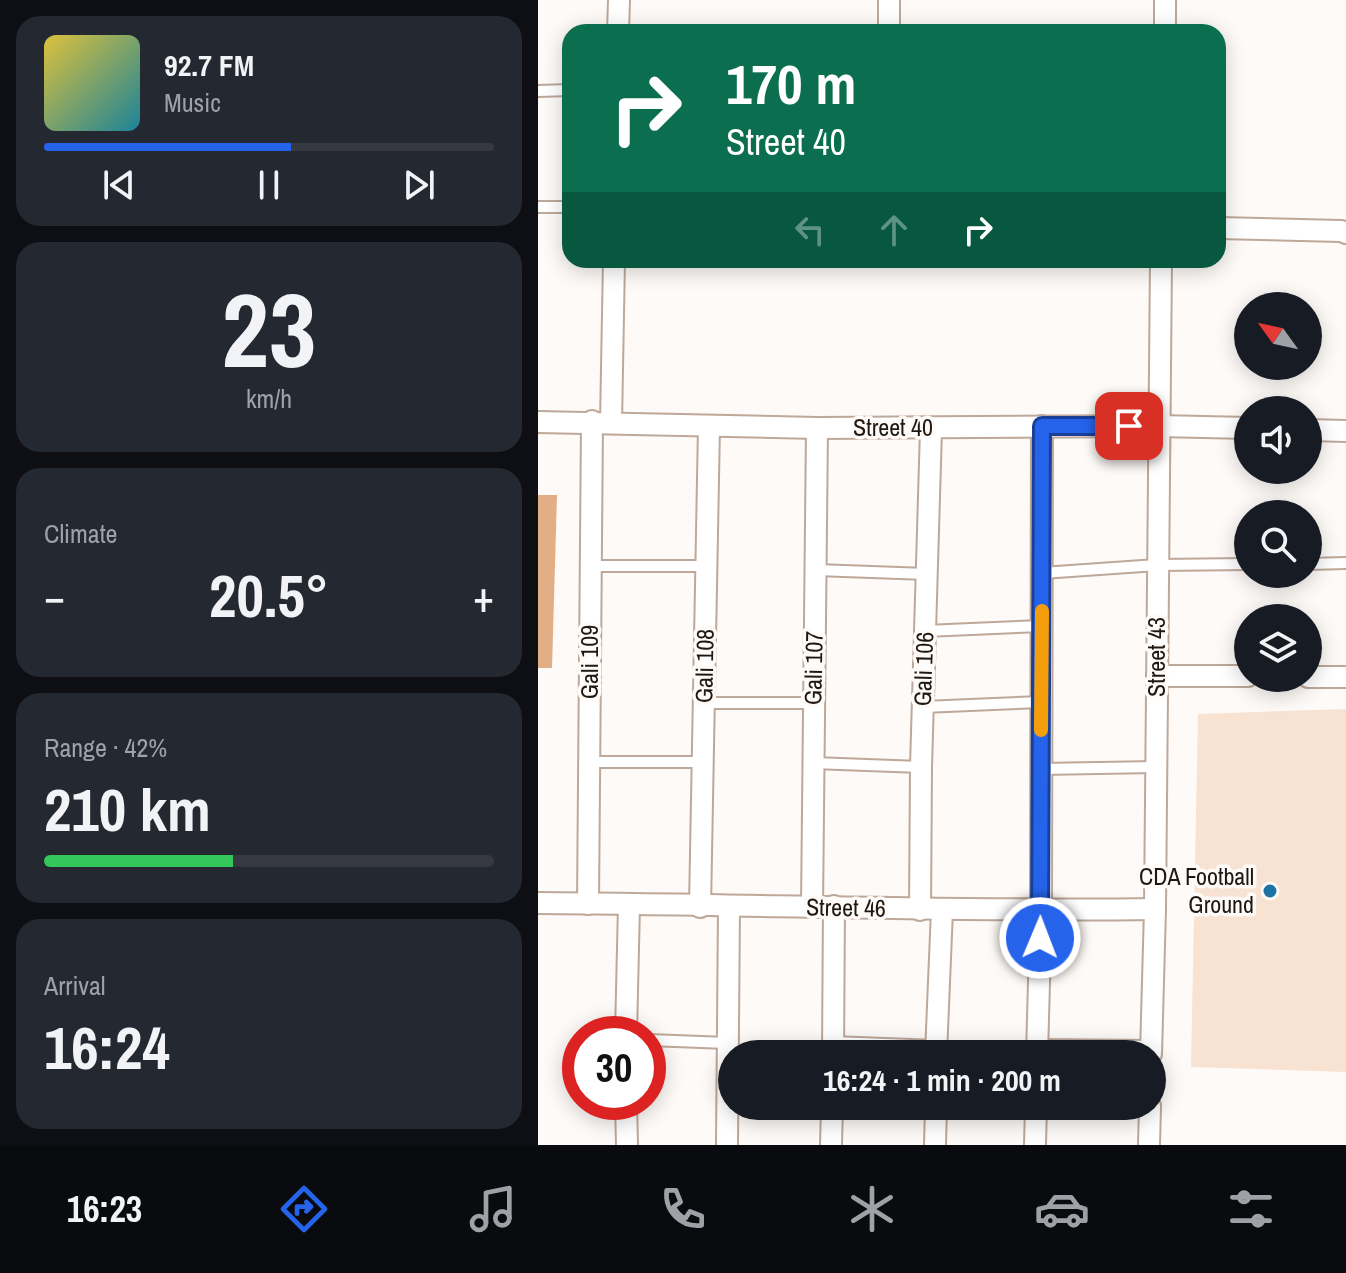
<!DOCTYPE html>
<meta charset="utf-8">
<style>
:root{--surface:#171b24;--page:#242831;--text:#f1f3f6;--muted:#9ea1a6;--line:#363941;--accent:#2563eb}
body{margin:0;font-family:"Archivo Narrow",sans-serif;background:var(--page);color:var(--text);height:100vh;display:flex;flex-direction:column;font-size:30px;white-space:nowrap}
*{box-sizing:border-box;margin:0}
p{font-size:26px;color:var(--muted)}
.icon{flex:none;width:44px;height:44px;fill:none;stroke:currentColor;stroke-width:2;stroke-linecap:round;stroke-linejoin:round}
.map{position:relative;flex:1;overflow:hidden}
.sheet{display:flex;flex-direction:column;gap:16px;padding:16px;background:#0d0f14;width:538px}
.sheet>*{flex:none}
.guide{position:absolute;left:24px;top:24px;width:664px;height:244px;border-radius:24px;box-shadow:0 4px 20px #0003;background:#0b6e4f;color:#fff;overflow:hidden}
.needle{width:52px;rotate:303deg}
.controls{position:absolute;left:696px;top:292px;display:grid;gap:16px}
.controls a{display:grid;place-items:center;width:88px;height:88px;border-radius:50%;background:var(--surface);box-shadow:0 4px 20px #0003;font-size:40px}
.speed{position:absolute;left:24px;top:1016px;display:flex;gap:16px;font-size:40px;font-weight:700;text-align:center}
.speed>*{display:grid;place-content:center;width:104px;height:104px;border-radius:50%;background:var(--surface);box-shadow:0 4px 20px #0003;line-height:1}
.speed .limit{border:12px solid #d22;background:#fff;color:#111}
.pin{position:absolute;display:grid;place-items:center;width:68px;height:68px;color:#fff;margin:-34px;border-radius:16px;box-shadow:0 4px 12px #0006}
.me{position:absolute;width:88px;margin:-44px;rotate:1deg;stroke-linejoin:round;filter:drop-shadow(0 0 6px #0008)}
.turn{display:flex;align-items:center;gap:28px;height:168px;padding:0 32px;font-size:36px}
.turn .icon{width:104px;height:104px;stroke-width:2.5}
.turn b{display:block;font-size:56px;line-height:68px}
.lanes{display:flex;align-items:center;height:76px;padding:0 32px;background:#0003;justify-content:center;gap:40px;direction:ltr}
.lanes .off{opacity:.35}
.big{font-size:60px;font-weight:700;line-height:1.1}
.sheet .card{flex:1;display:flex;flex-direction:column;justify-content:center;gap:12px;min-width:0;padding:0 28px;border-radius:24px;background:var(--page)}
.sheet .dial{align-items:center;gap:0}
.dial b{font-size:104px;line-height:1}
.song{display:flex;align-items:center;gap:24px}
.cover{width:96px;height:96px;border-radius:12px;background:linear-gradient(135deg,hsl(50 70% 55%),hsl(190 70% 35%))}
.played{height:8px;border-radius:4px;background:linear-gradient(90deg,var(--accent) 55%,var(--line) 55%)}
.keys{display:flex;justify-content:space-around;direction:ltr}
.heat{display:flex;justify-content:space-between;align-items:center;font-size:44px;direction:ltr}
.charge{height:12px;border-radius:6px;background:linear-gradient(90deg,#34c759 42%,var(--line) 0)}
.trip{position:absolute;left:180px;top:1040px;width:448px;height:80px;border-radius:40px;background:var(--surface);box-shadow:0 4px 20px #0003;font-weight:700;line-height:80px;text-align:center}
.menu{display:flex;height:128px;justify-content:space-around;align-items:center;background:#090b0e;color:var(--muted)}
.menu .icon{width:56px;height:56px}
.menu .current{color:var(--accent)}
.menu b{font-size:36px;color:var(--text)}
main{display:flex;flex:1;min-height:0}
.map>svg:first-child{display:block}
</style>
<main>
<section class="sheet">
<div class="card">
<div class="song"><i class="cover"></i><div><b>92.7 FM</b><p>Music</p></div></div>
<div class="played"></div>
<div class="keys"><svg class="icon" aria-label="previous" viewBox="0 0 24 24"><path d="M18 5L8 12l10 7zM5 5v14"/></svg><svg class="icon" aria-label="pause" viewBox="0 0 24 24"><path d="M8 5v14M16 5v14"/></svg><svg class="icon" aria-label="next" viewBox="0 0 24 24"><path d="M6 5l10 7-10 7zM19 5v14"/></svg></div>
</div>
<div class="card dial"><b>23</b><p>km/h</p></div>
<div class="card"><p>Climate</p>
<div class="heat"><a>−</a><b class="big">20.5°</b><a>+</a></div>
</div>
<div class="card"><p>Range · 42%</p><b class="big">210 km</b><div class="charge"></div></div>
<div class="card"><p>Arrival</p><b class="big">16:24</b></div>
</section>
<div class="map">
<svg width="808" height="1145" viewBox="0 0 808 1145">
<rect width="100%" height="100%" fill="#fefaf7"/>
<polygon fill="#f8e2d2" points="808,709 808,1072 653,1067 660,714"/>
<polygon fill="#e2ae85" points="0,495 19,495 14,668 0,668"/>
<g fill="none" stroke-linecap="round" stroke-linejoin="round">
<defs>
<g id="lane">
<polyline points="0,91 32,90"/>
<polyline points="0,207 32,207"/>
<polyline points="770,564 808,563"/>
<polyline points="53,566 168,566"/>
<polyline points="278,570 389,574"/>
<polyline points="504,573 619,565 710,564"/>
<polyline points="387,631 504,626"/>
<polyline points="166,703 276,703"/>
<polyline points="385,707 503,702"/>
<polyline points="51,762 165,762"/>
<polyline points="275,763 383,767"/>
<polyline points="503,769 618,767"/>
<polyline points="110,1040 190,1043"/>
<polyline points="295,1042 399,1046"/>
<polyline points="499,1045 613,1046"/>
</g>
<g id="street">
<polyline points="351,0 351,32"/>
<polyline points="80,32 81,0"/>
<polyline points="627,32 627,0"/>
<polyline points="680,228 803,231 808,233"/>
<polyline points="0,422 279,428 620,426 710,428"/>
<polyline points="73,423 76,260"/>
<polyline points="770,430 808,431"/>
<polyline points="619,676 710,676"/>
<polyline points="770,677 808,677"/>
<path d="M0,903C206,904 411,912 617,909"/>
<polyline points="50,904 54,421"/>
<polyline points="162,907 171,426"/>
<polyline points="274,907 279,428"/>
<polyline points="382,910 383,767 393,429"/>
<polyline points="88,1034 91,905"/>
<polyline points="295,1054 296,906"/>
<polyline points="398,1054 404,910"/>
<polyline points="499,1054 503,911 504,426"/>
<polyline points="613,1054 617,909 623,260"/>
<polyline points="88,1102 89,1145"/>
<polyline points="189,1145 191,907"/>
<polyline points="293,1145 294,1106"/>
<polyline points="397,1145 398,1106"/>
<polyline points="497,1145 498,1106"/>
<polyline points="611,1145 612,1106"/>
</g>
</defs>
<use href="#lane" stroke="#bda899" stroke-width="14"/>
<use href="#street" stroke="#bda899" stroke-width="24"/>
<use href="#lane" stroke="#fff" stroke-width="10"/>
<use href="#street" stroke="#fff" stroke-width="20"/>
</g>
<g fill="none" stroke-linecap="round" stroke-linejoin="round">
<defs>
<polyline id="route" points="502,938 504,426 591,426"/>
</defs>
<use href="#route" stroke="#184099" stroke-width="20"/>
<use href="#route" stroke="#2563eb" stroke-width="14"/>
<polyline stroke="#f59e0b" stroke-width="14" points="503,730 504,611"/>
</g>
<circle fill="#1d73a3" stroke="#fefaf7" stroke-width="3" cx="732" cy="891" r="8"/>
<g text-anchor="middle" stroke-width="7" stroke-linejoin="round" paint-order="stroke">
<g font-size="24" fill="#1f1812" stroke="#fefaf7">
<text x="355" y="436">Street 40</text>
<text transform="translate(619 657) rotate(-90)" y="8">Street 43</text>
<text transform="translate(52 662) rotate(-90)" y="8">Gali 109</text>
<text transform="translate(167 666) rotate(-89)" y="8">Gali 108</text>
<text transform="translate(276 668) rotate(-89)" y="8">Gali 107</text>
<text transform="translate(386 669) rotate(-88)" y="8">Gali 106</text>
<text transform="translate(308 908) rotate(1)" y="8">Street 46</text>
</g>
<g font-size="24" fill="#1f1812" stroke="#fefaf7" text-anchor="end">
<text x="716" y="885">CDA Football<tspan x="716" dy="28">Ground</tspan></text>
</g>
</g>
</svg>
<div class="controls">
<a><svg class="needle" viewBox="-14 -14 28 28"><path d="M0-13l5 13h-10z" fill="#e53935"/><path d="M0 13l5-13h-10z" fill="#9ea1a6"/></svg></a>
<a><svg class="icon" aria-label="sound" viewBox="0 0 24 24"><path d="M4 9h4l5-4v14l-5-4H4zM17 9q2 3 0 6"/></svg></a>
<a><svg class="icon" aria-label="search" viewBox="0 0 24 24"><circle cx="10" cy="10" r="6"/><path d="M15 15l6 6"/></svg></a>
<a><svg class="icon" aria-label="layers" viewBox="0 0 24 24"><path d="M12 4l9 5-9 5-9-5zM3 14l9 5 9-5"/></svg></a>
</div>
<div class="speed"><div class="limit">30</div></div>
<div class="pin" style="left:591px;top:426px;background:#d93025"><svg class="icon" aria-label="arrive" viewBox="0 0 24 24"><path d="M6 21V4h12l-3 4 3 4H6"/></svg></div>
<svg class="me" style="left:502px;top:938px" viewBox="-20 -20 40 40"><circle r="17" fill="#2563eb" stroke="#fff" stroke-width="3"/><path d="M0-11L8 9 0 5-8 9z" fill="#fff"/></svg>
<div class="trip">16:24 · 1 min · 200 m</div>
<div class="guide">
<div class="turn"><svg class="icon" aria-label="right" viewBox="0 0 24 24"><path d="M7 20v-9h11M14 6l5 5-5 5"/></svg><div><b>170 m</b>Street 40</div></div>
<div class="lanes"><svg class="icon off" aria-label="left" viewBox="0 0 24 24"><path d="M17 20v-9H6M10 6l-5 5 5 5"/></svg><svg class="icon off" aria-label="ahead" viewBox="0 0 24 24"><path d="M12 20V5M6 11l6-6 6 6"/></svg><svg class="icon" aria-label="right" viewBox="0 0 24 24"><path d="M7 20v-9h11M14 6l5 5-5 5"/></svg></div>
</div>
</div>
</main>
<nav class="menu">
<b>16:23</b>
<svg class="icon current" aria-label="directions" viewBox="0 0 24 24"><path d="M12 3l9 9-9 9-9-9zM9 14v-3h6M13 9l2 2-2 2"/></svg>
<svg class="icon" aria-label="music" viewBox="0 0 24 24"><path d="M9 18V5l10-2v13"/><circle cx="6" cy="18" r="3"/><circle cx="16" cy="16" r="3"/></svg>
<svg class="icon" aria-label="phone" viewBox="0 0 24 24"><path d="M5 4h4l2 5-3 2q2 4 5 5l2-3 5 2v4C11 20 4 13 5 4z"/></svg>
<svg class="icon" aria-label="climate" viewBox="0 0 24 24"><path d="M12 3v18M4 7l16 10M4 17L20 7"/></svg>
<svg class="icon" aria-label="car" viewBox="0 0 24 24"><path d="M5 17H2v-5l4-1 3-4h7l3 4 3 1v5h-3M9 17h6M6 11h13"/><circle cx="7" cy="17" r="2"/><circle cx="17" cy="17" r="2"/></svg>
<svg class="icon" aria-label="filters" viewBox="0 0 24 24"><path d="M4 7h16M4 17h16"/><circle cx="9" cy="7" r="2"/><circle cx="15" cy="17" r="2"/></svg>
</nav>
